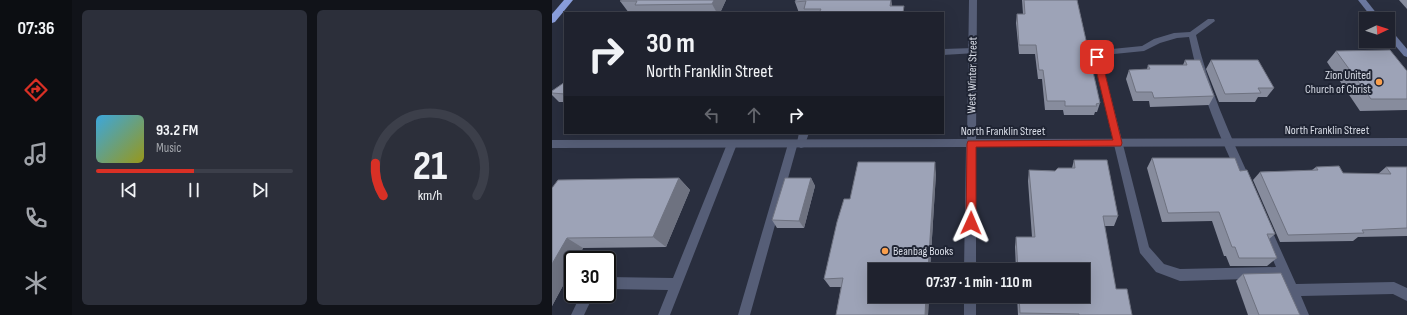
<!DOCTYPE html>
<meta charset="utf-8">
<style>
:root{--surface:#1f222e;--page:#2c2f3a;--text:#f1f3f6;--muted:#a1a4aa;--line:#3c3f4a;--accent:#d93025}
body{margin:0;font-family:"Sofia Sans Condensed",sans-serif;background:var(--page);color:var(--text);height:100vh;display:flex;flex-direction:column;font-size:15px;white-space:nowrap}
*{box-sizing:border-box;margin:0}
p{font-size:13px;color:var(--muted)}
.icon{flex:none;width:22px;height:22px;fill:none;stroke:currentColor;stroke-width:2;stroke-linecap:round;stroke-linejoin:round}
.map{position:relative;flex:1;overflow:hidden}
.drawer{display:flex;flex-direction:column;gap:10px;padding:10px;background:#111319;width:480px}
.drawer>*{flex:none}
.top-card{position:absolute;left:12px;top:12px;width:380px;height:122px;border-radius:0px;box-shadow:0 4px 16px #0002,0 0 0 1px var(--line);background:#1f222e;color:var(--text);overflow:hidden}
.needle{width:26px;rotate:86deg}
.controls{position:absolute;left:807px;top:12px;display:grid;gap:8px}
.controls a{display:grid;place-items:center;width:36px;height:36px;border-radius:0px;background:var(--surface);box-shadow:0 4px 16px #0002,0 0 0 1px var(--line);font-size:20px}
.speed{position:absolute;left:12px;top:251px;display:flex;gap:8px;font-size:20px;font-weight:700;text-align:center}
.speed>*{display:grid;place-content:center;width:52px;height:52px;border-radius:50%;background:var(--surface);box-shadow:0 4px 16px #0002,0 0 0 1px var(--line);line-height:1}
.speed .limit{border:2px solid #111;border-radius:6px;background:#fff;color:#111}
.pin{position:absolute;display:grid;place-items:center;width:34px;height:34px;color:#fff;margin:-17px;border-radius:8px;box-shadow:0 2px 6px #0006}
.me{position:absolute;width:44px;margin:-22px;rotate:1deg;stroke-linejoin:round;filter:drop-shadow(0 0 3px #0008)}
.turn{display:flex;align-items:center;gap:14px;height:84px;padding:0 16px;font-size:18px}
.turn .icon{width:52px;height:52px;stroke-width:2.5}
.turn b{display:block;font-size:28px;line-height:34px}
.lanes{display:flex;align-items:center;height:38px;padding:0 16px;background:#0003;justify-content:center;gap:20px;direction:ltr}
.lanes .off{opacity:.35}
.drawer .card{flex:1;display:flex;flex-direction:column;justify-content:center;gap:6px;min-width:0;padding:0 14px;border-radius:6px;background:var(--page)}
.drawer .dial{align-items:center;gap:0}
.dial svg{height:104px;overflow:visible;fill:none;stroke:var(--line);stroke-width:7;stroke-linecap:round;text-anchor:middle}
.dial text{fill:var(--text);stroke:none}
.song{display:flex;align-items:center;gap:12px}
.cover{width:48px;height:48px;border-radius:6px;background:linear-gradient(135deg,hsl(200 70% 55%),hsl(60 70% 35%))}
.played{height:4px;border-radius:2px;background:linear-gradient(90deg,var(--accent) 50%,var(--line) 50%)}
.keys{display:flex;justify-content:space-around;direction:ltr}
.drawer .tiles{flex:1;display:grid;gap:10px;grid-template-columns:repeat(2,1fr)}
.trip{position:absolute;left:316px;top:263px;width:222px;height:40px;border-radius:0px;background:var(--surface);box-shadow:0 4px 16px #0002,0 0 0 1px var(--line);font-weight:700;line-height:40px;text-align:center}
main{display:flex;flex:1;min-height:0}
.menu{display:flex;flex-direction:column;width:72px;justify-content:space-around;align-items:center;background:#0c0e12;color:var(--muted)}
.menu .icon{width:28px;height:28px}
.menu .active{color:var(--accent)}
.menu b{font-size:18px;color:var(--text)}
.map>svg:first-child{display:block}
</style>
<main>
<nav class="menu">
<b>07:36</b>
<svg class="icon active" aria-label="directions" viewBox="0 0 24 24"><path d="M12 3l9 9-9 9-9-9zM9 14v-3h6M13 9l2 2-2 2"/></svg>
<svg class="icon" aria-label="music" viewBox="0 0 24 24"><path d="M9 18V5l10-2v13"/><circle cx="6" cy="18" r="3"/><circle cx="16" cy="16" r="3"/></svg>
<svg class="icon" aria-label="phone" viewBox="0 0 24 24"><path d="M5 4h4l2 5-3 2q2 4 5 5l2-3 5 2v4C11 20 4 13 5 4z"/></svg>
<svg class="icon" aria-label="climate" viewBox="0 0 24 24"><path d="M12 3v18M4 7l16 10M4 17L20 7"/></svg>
</nav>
<section class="drawer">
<div class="tiles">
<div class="card">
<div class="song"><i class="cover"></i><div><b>93.2 FM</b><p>Music</p></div></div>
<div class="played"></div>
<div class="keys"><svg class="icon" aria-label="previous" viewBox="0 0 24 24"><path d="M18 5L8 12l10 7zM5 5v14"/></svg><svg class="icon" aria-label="pause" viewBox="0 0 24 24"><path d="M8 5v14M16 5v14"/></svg><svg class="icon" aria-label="next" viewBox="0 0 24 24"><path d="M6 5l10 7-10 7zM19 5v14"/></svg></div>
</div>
<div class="card dial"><svg viewBox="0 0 100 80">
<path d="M14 69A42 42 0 1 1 86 69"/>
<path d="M14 69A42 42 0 0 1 8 44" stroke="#d93025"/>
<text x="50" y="56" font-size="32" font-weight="700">21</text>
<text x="50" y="72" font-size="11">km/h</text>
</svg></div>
</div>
</section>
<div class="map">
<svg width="855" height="315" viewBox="0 0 855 315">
<rect width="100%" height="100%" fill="#292e3e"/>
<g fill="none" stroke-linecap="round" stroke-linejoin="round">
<g fill="#565e77" fill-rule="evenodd">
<path d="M656,19H662L663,21L644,35C656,87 678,135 700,183L699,186L695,187L691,186C668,139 647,88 637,37L625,38L608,43L592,51L552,55L549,58L597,247L612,264L628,269L724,267L707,227L709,224L713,222L717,224L744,284L842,282L855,288V301L841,294L749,296L757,315H745L729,278L628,281L604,272L588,253L541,57L550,50L590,46L602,39L622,33L638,32Z"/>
<polygon points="421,48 425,51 424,53 391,55 391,49"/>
<polygon points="247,133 257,133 252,147 249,148 245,146 198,315 186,315 236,144 238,141 241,140 245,142"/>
<polygon points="180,140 183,141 185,144 118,315 106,315 116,290 55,289 55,277 121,278 175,144 177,141"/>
<polygon points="29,294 42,294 32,315 19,315"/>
</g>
<g fill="#565e77" fill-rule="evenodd">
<polygon points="417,0 425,0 424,139 855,138 855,146 424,147 424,270 412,270 414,147 0,148 0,140 415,139"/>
<rect x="412" y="296" width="12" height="19"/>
</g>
<g fill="#6b789f" fill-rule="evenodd">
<polygon points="806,0 814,0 829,19 821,19"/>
<polygon points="836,29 839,30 855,49 855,57 852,56 836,37"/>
</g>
<polygon fill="#8a9edb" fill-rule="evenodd" points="12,0 21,0 3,22 0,23 0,14"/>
</g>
<g fill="#878c9d">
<polygon points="70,0 174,0 168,13 77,13 68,1"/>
<polygon points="244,0 339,0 340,6 353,13 247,13 243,2"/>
<polygon points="470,0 525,0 548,103 545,112 543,112 542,115 512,115 511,110 493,110 490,79 486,79 483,54 467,54 464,23 465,14 471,14"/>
<polygon points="847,0 855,0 855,9"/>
<polygon points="784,51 855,71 855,110 808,111 775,62"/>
<polygon points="633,60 662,96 657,105 598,107 597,101 581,101 574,79 577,70 595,69 596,65 631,65"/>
<polygon points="659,60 722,88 715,97 706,97 703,102 667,102 654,69"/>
<polygon points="13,82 13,102 7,102 0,95 0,91"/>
<polygon points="600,158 688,171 723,234 717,239 725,258 715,266 678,266 674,256 672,256 660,221 610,222 595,168"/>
<polygon points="522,160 566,216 562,226 552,226 564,289 580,315 466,315 465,296 531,296 531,270 464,270 463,247 464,237 480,237 476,181 477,170 503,171 520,168"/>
<polygon points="764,167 791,173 826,174 834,167 855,167 855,236 806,237 801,241 728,242 701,180 708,172 760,170"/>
<polygon points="384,173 378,270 323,270 323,296 377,296 376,315 284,315 289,287 278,287 272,279 298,199"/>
<polygon points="127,178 138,190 114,247 31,248 25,260 21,260 21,267 0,306 0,188"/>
<polygon points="259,178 263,186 252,228 225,228 220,220"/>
<polygon points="691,274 748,315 696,315 684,281"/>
</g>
<g fill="#6e7280">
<polygon points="162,0 174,0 168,13 165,13 160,4"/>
<polygon points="339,0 341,10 338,6"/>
<polygon points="383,162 384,173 378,270 376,270"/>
<polygon points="127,178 138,190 114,247 101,237"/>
<polygon points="259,178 263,186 252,228 247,221"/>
<polygon points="15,238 31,248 25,260 21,260 21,267 0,306 0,264"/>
<polygon points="374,296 377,296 376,315 373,315"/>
</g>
<g fill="#9da3b7" stroke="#6e7280">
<polygon points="70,0 162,0 160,4 83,5 85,1 68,1"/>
<polygon points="244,0 339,0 338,6 352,6 351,13 267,13 269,9 252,9 254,1 243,2"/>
<polygon points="472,0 525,0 548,103 544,104 545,106 513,106 513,101 495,101 491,70 487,70 484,45 467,45 465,14 473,14"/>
<polygon points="838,50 855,71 855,99 819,99 784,51"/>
<polygon points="633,60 648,60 662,96 602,98 600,92 584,92 577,70 598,69 596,65 635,65"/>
<polygon points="659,60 706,60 722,88 706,88 709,93 673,94"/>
<polygon points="13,82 13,94 0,93 0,91"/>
<polygon points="600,158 683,158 688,171 695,170 723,234 715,234 725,258 687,258 683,247 680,247 667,212 616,213"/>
<polygon points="522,160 555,160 566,216 551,216 564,289 575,289 580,315 527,315 527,314 468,313 467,296 531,296 531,270 466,270 464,237 483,237 477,170 503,171 506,168 523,168"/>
<polygon points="306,162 383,162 376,270 323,270 323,296 374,296 373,315 284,315 291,278 272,279 285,222 292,199 298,199"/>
<polygon points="787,166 791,173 839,174 834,167 855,167 855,228 810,230 812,233 736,235 708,172 766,170 764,167"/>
<polygon points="127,178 101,237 15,238 0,264 0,188 6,180"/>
<polygon points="233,178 259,178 247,221 220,220"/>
<polygon points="729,273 748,315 707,315 691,274"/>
</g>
<polygon fill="#d93025" stroke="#8d1f18" points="542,55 545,55 549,57 570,143 569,146 424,147 424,223 422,226 419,227 415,226 414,223 415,144 416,141 561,140 541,57"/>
<g fill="#f99f4d" stroke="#1f2433" stroke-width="1.5">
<circle cx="827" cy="82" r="4"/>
<circle cx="333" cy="251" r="4"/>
</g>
<g text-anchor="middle" stroke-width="4" stroke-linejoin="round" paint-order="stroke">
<g font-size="12" fill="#d9dde7" stroke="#1f2433">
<text transform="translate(420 75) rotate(-89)" y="4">West Winter Street</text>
<text x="775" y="134">North Franklin Street</text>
<text x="451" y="135">North Franklin Street</text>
</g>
<g font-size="12" fill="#d9dde7" stroke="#1f2433" text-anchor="end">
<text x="819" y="79">Zion United<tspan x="819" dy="14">Church of Christ</tspan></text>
<text x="341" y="255" text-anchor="start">Beanbag Books</text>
</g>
</g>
</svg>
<div class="controls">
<a><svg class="needle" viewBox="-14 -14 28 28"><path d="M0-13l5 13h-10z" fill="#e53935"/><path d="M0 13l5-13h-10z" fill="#a1a4aa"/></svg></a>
</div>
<div class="speed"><div class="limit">30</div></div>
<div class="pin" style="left:545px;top:57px;background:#d93025"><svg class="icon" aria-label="arrive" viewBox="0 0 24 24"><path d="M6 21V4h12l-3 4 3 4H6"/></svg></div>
<svg class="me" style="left:419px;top:223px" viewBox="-20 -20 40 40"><path d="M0-17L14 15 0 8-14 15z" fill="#d93025" stroke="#fff" stroke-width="4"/></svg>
<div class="trip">07:37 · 1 min · 110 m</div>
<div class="top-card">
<div class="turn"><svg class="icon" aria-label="right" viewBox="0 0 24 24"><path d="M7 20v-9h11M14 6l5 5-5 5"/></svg><div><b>30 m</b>North Franklin Street</div></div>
<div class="lanes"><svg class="icon off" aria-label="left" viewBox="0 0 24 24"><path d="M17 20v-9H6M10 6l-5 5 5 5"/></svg><svg class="icon off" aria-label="ahead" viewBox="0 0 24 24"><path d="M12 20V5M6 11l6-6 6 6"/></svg><svg class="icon" aria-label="right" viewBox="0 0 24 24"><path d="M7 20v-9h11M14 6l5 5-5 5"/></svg></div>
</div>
</div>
</main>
